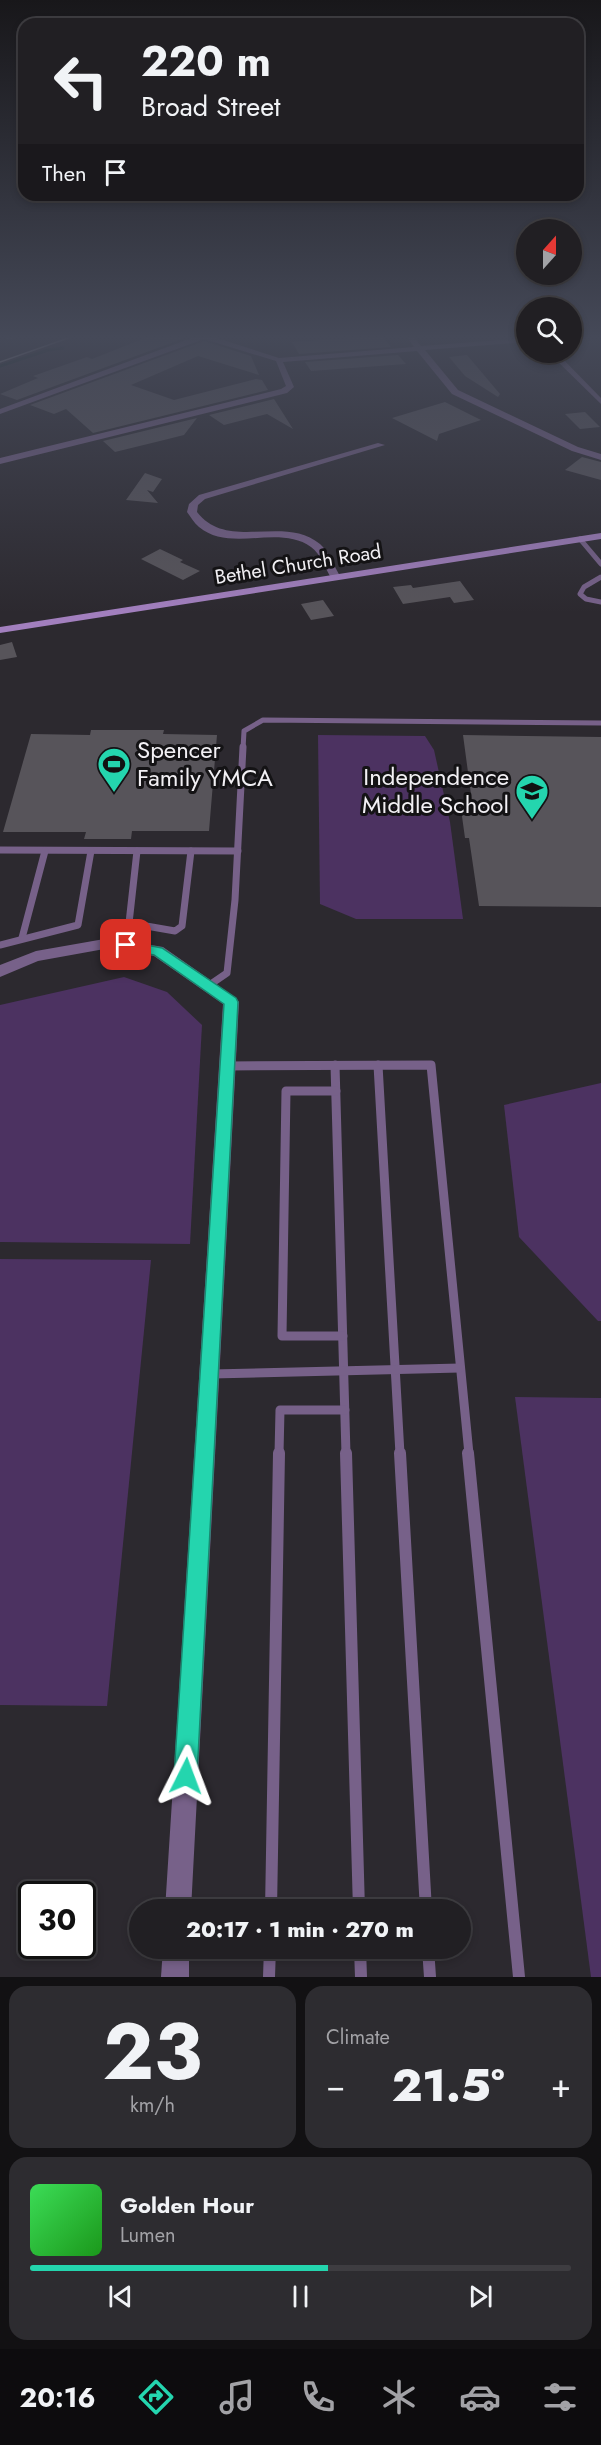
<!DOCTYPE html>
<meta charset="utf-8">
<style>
:root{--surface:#211f23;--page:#2d2c30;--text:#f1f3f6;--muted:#a2a2a6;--line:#3e3d41;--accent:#24d5ae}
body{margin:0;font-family:Jost,sans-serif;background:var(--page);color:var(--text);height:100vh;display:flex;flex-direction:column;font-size:22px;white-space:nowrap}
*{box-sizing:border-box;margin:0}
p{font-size:20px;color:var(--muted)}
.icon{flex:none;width:33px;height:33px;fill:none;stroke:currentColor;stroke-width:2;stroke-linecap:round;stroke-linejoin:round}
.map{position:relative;height:1977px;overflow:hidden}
.sheet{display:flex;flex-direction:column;gap:9px;padding:9px;background:#121113;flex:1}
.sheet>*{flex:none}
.hud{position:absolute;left:18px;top:18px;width:566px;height:183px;border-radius:18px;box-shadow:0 3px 9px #0003,0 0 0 2px var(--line);background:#211f23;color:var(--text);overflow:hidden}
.needle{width:39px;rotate:21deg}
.fabs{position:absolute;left:516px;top:219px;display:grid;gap:12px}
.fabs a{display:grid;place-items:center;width:66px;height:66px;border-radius:50%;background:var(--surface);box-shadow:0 3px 9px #0003,0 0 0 2px var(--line);font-size:30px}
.speed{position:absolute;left:18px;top:1881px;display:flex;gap:12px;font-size:30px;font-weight:700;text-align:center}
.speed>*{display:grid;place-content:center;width:78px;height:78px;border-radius:50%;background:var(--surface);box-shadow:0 3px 9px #0003,0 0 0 2px var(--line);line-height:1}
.speed .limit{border:3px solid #111;border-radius:9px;background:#fff;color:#111}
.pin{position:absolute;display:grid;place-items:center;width:51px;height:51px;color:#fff;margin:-26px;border-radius:12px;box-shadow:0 3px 9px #0006}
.me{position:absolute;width:66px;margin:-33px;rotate:3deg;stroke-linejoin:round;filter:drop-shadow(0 0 4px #0008)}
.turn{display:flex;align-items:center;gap:21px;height:126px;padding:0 24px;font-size:27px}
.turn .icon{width:78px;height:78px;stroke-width:2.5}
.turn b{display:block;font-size:42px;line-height:51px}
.then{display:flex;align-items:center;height:57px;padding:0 24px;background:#0003;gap:12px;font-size:22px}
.big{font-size:45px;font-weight:800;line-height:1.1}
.sheet .card{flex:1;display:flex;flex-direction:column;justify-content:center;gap:9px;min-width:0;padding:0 21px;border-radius:18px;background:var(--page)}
.sheet .dial{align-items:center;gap:0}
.dial b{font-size:78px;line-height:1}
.song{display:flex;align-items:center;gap:18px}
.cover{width:72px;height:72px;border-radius:9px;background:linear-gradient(135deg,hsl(130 70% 55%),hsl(120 70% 35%))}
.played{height:6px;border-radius:3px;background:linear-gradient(90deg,var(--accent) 55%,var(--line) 55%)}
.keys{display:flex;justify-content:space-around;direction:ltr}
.heat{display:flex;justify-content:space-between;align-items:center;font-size:33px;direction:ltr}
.sheet .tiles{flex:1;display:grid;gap:9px;grid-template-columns:1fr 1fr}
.card:last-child{grid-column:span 2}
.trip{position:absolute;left:129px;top:1899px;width:342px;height:60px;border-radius:30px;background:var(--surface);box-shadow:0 3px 9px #0003,0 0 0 2px var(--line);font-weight:800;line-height:60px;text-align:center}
.tab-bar{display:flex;height:96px;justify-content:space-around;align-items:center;background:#0d0c0e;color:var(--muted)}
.tab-bar .icon{width:42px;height:42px}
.tab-bar .current{color:var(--accent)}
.tab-bar b{font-size:27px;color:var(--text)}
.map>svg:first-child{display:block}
</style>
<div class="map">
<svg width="601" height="1977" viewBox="0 0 601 1977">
<rect width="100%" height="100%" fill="#2c292f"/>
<g fill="#4c3261">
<polygon points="318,735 425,736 434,750 450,822 463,919 356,919 320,904"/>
<polygon points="124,977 167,992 202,1025 190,1244 0,1242 0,1005"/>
<polygon points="601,1083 601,1321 598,1321 519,1237 504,1105"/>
<polygon points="0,1259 151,1260 107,1706 0,1705"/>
<polygon points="515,1397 601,1398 601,1977 591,1977"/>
</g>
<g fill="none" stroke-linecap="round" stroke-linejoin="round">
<polyline stroke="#061f18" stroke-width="3" points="0,366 48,350 63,348"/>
</g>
<g fill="#57545a">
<polygon points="150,336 190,336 17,400 0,394 38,378 33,376 87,357 92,359"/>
<polygon points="382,336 391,347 299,354 292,342"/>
<polygon points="204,341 251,356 259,375 198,356 131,385 174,400 256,379 262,380 268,390 93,433 66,409 54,414 30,405"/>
<polygon points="398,355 406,364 311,371 305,362"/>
<polygon points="467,355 500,394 498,397 465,376 449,357"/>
<polygon points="274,399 293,429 267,414 224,425 209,415"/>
<polygon points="445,402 481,420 439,434 437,441 392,418"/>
<polygon points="585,412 600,427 580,429 565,414"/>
<polygon points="197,418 184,435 160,441 115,452 103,441"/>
<polygon points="582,457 601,462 601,480 565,470"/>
<polygon points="145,473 162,479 153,492 147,490 158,503 126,500"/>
<polygon points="160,549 183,560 180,562 200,571 183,580 141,559"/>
<polygon points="460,581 474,600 454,603 450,597 403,604 393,587 411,585 413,588"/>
<polygon points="323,600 334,616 311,620 301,604"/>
<polygon points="12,642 17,657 0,660 0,645"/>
<polygon points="91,730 164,730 163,734 217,735 209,831 132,831 131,839 84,839 86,832 3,832 31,734 90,735"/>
<polygon points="463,735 601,737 601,907 479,906 469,838 465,838 460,802 472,802"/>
</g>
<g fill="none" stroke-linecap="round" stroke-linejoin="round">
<polyline stroke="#737176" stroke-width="1.5" stroke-dasharray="2 1.5" stroke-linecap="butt" points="7,339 28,336"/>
<g stroke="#776189" stroke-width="5">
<polyline points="580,539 601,564"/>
<polyline points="601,577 584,587 580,594 586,599 601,602"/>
<polyline points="243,749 244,731 263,720 601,723"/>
</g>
<g stroke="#776189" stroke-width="7">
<polyline points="0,850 238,851"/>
<polyline points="137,851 129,923 175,931 182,926 191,851"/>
<polyline points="22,938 45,851"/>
<polyline points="0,945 78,925 91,851"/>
<polyline points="208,986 227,973 235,900 243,747"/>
</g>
<g stroke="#776189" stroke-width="9">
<polyline points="335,1065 346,1454"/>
<polyline points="378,1065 400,1454"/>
<polyline points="227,1066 431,1065 469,1454"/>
<polyline points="336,1091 286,1091 282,1336 343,1336"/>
<polyline points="211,1374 460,1368"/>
<polyline points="279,1454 280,1410 345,1410"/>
</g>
<g stroke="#776189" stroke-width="12">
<polyline points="346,1453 359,1910"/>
<polyline points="400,1453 426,1910"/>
<polyline points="468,1453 519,1977"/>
<polyline points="271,1910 279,1453"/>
<polyline points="360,1948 361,1977"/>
<polyline points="428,1948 430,1977"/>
<polyline points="269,1977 270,1948"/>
</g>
<g fill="#776189" fill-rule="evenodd">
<polygon points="197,336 211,336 279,358 414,347 406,336 413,336 421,346 526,338 526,342 425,350 458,390 578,447 601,454 601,460 572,451 452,394 417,351 283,362 294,387 287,393 0,464 0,458 281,389 286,386 276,361 204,339 0,414 0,409"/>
<polygon points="548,352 556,352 601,398 601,404"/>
<path d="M378,443L385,445L205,499L198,505L197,512C228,552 284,514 320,544C329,552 334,566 340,576L339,578H331C325,568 321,554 311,547C279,524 230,553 199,527C194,523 191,517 187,512L189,504L199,495Z"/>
<polygon points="110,938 163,947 236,998 239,1002 191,1910 165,1910 223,1004 154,956 110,948 38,961 0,977 0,965 36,951"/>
<polygon points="163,1948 189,1948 189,1977 161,1977"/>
</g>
<polygon fill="#a27fbe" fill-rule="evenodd" points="601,533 601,539 0,633 0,627"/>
<polyline stroke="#b2b0b4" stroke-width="1.5" points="0,362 74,336"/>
</g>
<linearGradient id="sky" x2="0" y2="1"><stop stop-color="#18171a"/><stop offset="0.55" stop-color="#454958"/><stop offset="1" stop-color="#454958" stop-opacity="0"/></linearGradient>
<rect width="601" height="613" fill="url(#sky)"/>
<polygon fill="#24d5ae" stroke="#178a71" stroke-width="1.5" points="126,941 162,948 236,998 238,1002 197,1776 193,1784 186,1787 178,1784 174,1776 224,1004 154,955 121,949 119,945 121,942"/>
<defs>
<symbol id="stadium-pin" viewBox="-11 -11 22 30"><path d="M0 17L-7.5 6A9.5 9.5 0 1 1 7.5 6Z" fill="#24d5ae" stroke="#141315"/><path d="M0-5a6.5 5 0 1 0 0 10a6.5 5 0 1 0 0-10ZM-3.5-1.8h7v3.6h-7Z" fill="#111"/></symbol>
<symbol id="school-pin" viewBox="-11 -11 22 30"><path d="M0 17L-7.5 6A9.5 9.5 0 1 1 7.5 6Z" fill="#24d5ae" stroke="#141315"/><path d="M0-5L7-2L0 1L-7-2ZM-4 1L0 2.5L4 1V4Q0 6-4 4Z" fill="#111"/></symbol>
</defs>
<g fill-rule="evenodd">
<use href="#stadium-pin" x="95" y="745" width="38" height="52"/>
<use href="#school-pin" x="513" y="772" width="38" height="52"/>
</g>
<g text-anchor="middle" stroke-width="6" stroke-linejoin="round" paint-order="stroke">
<g font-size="20" fill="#f2f0f4" stroke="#141315">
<text transform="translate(298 564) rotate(-9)" y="7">Bethel Church Road</text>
</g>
<g font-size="24" fill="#f2f0f4" stroke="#141315" text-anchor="start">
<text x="137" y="758">Spencer<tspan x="137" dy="28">Family YMCA</tspan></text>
<text x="509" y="785" text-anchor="end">Independence<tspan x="509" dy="28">Middle School</tspan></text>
</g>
</g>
</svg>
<div class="fabs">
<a><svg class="needle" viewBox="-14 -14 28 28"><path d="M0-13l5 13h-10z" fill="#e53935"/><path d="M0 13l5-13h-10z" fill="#a2a2a6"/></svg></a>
<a><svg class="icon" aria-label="search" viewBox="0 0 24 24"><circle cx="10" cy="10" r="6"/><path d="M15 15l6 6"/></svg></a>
</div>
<div class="speed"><div class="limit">30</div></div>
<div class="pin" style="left:126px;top:945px;background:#d93025"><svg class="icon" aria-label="arrive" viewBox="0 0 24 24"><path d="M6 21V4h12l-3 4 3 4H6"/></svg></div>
<svg class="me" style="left:186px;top:1776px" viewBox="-20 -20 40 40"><path d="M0-17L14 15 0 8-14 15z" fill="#24d5ae" stroke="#fff" stroke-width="4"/></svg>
<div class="trip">20:17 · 1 min · 270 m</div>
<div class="hud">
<div class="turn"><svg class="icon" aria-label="left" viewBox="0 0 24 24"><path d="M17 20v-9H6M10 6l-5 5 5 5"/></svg><div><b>220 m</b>Broad Street</div></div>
<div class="then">Then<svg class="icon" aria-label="arrive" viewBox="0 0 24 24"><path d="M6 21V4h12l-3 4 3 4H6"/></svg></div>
</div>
</div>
<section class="sheet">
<div class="tiles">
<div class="card dial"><b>23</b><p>km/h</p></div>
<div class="card"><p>Climate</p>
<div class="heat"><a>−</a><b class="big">21.5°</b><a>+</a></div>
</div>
<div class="card">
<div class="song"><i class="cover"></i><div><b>Golden Hour</b><p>Lumen</p></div></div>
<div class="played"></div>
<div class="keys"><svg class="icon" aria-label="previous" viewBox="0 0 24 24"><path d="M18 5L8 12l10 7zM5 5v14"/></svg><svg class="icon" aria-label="pause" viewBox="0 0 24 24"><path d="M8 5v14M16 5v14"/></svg><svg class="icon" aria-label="next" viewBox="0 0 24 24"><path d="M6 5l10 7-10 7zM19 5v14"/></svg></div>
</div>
</div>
</section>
<nav class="tab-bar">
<b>20:16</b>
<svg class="icon current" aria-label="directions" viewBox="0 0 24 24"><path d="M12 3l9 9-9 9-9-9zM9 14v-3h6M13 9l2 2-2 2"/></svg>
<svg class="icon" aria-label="music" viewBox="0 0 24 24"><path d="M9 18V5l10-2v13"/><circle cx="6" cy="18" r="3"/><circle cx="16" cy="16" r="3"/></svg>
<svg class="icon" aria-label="phone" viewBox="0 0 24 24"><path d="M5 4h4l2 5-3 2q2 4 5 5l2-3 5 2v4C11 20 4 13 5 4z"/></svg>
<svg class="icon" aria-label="climate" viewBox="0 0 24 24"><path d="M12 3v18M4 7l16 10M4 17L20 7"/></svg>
<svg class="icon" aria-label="car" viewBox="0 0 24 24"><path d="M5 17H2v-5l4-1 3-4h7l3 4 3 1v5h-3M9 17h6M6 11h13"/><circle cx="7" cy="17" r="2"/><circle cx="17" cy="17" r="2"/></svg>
<svg class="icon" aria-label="filters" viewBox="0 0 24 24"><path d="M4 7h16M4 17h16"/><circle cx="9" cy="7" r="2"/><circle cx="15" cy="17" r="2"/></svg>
</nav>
